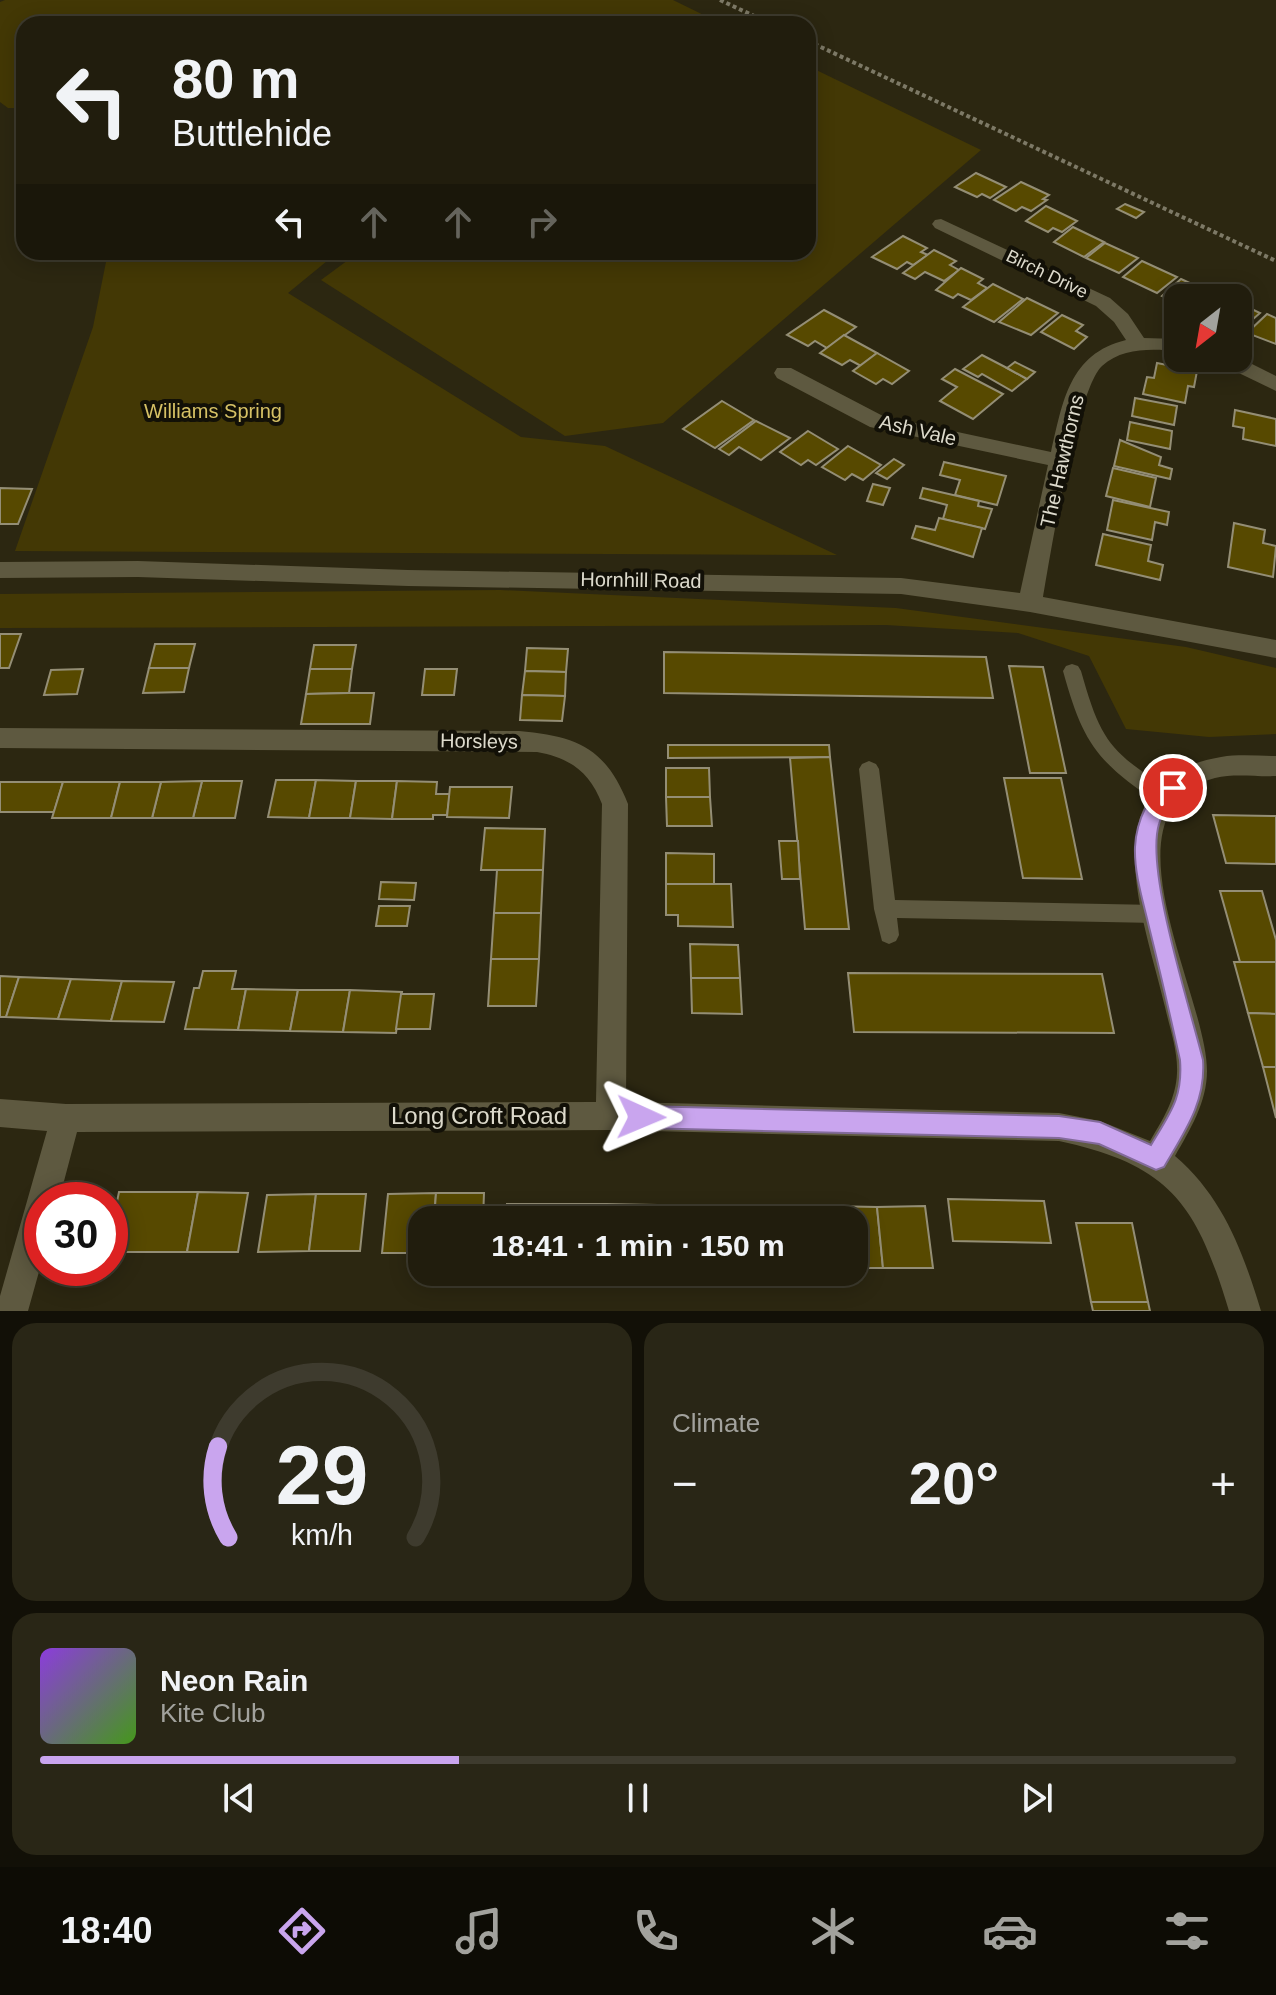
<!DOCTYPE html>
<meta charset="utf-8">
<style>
:root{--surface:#211d0d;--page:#292616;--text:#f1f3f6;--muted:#a2a29d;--line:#3e3b2e;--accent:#c9a5ee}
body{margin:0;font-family:Helvetica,sans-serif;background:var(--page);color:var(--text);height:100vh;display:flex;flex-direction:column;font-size:30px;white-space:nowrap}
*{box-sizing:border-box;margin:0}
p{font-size:26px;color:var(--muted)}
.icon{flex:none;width:44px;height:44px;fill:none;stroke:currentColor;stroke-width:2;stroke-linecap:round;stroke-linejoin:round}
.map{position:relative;height:1311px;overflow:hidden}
.side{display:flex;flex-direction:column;gap:12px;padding:12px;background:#121007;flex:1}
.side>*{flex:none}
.guide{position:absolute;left:16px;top:16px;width:800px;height:244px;border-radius:24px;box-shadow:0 4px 20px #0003,0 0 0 2px var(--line);background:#211d0d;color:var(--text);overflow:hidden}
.needle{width:52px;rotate:211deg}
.buttons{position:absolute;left:1164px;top:284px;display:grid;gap:16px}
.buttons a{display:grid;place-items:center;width:88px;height:88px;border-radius:16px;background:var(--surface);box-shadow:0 4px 20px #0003,0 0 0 2px var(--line);font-size:40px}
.speed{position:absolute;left:24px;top:1182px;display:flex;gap:16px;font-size:40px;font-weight:700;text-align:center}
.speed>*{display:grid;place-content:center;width:104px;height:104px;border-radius:50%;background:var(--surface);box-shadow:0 4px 20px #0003,0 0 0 2px var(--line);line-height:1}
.speed .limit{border:12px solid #d22;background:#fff;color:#111}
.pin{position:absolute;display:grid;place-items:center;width:68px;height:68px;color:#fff;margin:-34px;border:4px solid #fff;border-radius:50%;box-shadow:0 2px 8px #0007}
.me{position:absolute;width:88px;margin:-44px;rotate:91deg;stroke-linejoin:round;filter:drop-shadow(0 0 6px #0008)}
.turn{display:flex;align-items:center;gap:28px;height:168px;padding:0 24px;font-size:36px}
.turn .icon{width:104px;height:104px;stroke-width:2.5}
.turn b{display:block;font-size:56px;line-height:68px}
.lanes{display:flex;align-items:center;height:76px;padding:0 24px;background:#0003;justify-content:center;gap:40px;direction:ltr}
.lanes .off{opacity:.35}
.big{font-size:60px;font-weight:800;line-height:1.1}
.side .card{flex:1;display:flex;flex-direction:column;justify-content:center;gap:12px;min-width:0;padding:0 28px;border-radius:24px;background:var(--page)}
.side .dial{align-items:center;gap:0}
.dial svg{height:208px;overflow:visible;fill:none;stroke:var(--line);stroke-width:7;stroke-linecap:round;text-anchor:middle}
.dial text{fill:var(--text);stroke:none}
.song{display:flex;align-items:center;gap:24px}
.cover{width:96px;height:96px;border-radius:12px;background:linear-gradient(135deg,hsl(270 70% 55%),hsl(100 70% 35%))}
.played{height:8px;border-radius:4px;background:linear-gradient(90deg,var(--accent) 35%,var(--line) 35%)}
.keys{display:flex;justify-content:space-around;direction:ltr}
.heat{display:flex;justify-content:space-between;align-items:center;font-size:44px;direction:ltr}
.side .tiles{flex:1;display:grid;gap:12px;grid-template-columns:1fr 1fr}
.card:last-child{grid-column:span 2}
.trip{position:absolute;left:408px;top:1206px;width:460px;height:80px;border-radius:24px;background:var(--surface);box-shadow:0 4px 20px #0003,0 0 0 2px var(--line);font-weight:800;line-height:80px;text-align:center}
.tabs{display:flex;height:128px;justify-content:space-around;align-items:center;background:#0d0c05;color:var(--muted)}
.tabs .icon{width:56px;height:56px}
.tabs .active{color:var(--accent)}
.tabs b{font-size:36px;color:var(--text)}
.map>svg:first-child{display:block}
</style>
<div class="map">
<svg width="1276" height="1311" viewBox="0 0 1276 1311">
<rect width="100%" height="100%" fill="#2c2711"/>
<g fill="#433805">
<polygon points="5,0 673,0 722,24 24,24 24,108 8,108 0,102 0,2"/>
<polygon points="808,66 981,150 663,423 565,436 321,280 359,252 808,252"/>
<polygon points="108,252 338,252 288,293 521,437 605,446 837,555 15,551 93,327"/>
<polygon points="500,590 896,608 1186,647 1276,668 1276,734 1209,737 1126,729 1089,656 1018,633 886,625 0,628 0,594"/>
</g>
<g fill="#574900" stroke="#948e75" stroke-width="2">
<polygon points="976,173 1006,187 990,198 982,194 977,197 955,187"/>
<polygon points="1021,182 1049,195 1043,199 1047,200 1031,211 1022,207 1016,211 994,200"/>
<polygon points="1125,204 1144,212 1136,218 1117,209"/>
<polygon points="1046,206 1077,221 1062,232 1053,228 1048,232 1026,221"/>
<polygon points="1073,227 1104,242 1084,257 1054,242"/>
<polygon points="903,236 927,248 921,252 928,255 913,265 907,262 897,269 872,257"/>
<polygon points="1105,243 1138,258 1119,273 1086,258"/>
<polygon points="934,250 956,261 950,265 959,270 944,281 925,272 915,279 903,273"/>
<polygon points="1142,261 1177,277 1157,293 1123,277"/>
<polygon points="961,268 983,279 978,283 987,288 971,300 958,294 953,298 936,290"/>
<polygon points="1181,279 1216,295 1213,298 1178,298 1178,304 1162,296"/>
<polygon points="993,284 1023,299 994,322 963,307"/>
<polygon points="1231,292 1247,300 1241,304 1260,313 1245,326 1238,322 1238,298 1222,298"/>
<polygon points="1027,298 1058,313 1031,335 999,322"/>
<polygon points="824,310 856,327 827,348 815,341 808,346 787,335"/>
<polygon points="1267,314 1276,318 1276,344 1247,333"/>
<polygon points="1062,315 1083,325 1076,331 1087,337 1074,349 1041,332"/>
<polygon points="844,335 877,353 861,366 850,360 842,365 820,353"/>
<polygon points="877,353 909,371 892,384 883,379 876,384 853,371"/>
<polygon points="982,355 1007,368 1027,379 1012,391 982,374 978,377 963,369"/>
<polygon points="1015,362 1035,372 1027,379 1007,368"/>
<polygon points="1157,363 1197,371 1194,387 1188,386 1185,403 1143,394 1147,377 1154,378"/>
<polygon points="955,369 1003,394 973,419 940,401 957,387 942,379"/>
<polygon points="1135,398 1177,406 1174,425 1132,416"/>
<polygon points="722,401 754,420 715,448 683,429"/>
<polygon points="1235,410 1276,419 1276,446 1243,439 1244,428 1233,426"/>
<polygon points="756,421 790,438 761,460 739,447 729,455 719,449"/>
<polygon points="1130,422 1172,431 1170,449 1127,440"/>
<polygon points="808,431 838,449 816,465 808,460 801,465 780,452"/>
<polygon points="1120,440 1161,457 1159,465 1172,469 1170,479 1114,466"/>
<polygon points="848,446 881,465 863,480 852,474 845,480 822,467"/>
<polygon points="894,459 904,465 887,479 876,473"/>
<polygon points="944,462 1006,476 997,505 955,495 960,480 940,475"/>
<polygon points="1113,468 1156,478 1150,507 1106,496"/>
<polygon points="873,484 890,488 883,505 867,501"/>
<polygon points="0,488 32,489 18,524 0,524"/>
<polygon points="923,488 979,501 978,506 992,509 985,529 943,519 947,505 920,498"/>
<polygon points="1113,500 1169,512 1167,525 1155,522 1152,540 1107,530"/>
<polygon points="939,518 982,528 973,557 912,538 916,526 935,530"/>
<polygon points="1234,523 1265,530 1263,543 1276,546 1273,577 1228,567"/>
<polygon points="1103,534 1151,545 1148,561 1163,565 1160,580 1096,565"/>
<polygon points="0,634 21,634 9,668 0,668"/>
<polygon points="155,644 195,644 189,668 149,668"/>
<polygon points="314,645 356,645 352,669 310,669"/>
<polygon points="527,648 568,649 566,672 525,671"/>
<polygon points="664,652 986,657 993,698 664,693"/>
<polygon points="1009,666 1043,667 1066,773 1030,773"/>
<polygon points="149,668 189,668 184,692 143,693"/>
<polygon points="83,669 77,694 44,695 51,670"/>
<polygon points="310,669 352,669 349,693 306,694"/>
<polygon points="425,669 457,669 454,695 422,695"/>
<polygon points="525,671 566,672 565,696 522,695"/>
<polygon points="349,693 374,693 370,724 301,724 306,694"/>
<polygon points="522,695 565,696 562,721 520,720"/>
<polygon points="668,745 829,745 830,757 668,758"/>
<polygon points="830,757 849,929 805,929 790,758"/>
<polygon points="666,768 709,768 710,797 666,797"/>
<polygon points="1004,778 1061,778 1082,879 1023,878"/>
<polygon points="276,780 316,780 309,818 268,817"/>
<polygon points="316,780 356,781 350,818 309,818"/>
<polygon points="202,781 242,781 235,818 193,818"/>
<polygon points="202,781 193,818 152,818 161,782"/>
<polygon points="356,781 397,781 392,819 350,818"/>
<polygon points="397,781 437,782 436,794 450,794 447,815 433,815 433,819 392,819"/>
<polygon points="0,782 63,782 54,812 0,812"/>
<polygon points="63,782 120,782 111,818 52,818"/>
<polygon points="120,782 161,782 152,818 111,818"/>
<polygon points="450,787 512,787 509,818 447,817"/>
<polygon points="666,797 710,797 712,826 667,826"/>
<polygon points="1213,815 1276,816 1276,864 1226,863"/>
<polygon points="485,828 545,829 543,870 481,870"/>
<polygon points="779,841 798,841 800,879 782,879"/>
<polygon points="666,853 714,854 714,884 666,884"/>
<polygon points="497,870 543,870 541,913 494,913"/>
<polygon points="381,882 416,883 414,900 379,899"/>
<polygon points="666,884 731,884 733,927 678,926 678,915 666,915"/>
<polygon points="1220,891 1262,891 1276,940 1276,962 1240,962"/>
<polygon points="379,906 410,906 407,926 376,926"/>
<polygon points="494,913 541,913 539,959 491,959"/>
<polygon points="690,944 738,945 740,978 691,978"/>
<polygon points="491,959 539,959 536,1006 488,1006"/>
<polygon points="1234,962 1276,962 1276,1014 1248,1013"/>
<polygon points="203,971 236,971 232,989 246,989 238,1030 185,1029 194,988 199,988"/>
<polygon points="848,973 1102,974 1114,1033 854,1032"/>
<polygon points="0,976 19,977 6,1017 0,1017"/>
<polygon points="19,977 71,979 58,1019 6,1017"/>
<polygon points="691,978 740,978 742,1014 692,1013"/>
<polygon points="71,979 122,981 111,1021 58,1019"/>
<polygon points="122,981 174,982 164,1022 111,1021"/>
<polygon points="246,989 298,990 290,1031 238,1030"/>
<polygon points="298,990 350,990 343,1032 290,1031"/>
<polygon points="350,990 402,992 396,1033 343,1032"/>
<polygon points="401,994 434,994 430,1029 396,1029"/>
<polygon points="1248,1013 1276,1014 1276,1067 1263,1067"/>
<polygon points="1263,1067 1276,1067 1276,1118"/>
<polygon points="119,1192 198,1192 187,1252 110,1252 110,1235"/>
<polygon points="198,1192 248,1193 238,1252 187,1252"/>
<polygon points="436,1193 434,1220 422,1220 422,1253 382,1253 388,1194"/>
<polygon points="436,1193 484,1193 483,1220 434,1220"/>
<polygon points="316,1194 309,1251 258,1252 267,1195"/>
<polygon points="316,1194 366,1194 360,1251 309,1251"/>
<polygon points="948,1199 1044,1201 1051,1243 953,1241"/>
<polygon points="507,1204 557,1204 556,1220 506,1220"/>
<polygon points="557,1204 607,1204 607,1220 556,1220"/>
<polygon points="607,1204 657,1205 657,1220 607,1220"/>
<polygon points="657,1205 707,1206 707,1220 657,1220"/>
<polygon points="778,1206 779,1220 730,1220 729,1207"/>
<polygon points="778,1206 827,1206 829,1220 779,1220"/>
<polygon points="827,1206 877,1207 883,1268 854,1268 854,1220 829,1220"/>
<polygon points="925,1206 933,1268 883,1268 877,1207"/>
<polygon points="1076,1223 1132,1223 1148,1302 1091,1302"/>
<polygon points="1091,1302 1148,1302 1150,1311 1093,1311"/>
</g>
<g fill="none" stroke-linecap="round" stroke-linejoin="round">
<g stroke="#7d7966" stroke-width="4" stroke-dasharray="4 3" stroke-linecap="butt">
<polyline points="720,0 771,24"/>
<polyline points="808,41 1276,261"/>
</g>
<g fill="#5e5940" fill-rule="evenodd">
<path d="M1072,664L1078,666L1081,671C1101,742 1110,752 1172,791L1175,797L1172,803L1165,805L1158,803C1096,761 1083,743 1063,671L1066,666Z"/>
<polygon points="869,761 876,764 879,769 895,900 1156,905 1163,908 1166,914 1163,920 1156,923 897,918 899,935 896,941 889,944 882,941 874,909 859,769 862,764"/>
</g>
<g fill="#5e5940" fill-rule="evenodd">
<path d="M941,219L1110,298L1128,314L1144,338L1178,339V351C1152,349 1123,347 1102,366C1077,389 1050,556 1043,597L1276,640V658L1030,612L901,594L408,586L138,577L0,578V562L138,561L408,570L901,578L1020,593L1048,465L870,427L777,378L774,373L777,368H791L883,416L1051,452C1063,401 1069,354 1126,340L1114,322L1096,306L935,228L932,224L935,220Z"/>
<polygon points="1238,357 1276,376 1276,391 1216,362 1213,358"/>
<path d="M0,728L519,731C577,736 606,748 628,804L626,1102L1059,1113L1100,1121L1150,1141C1163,1119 1176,1099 1177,1073C1178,1051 1170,1029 1165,1007C1145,920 1086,779 1221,757C1239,754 1258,756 1276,756V776C1256,777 1235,773 1215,778C1097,811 1207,994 1207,1071C1207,1102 1190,1130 1175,1156C1223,1197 1243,1252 1261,1311H1229C1197,1205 1171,1165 1059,1141L611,1130L77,1132L59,1200H42V1261L28,1311H0V1296L47,1131L0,1127V1099L66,1104L596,1102L602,804C590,772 570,758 537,752L0,748Z"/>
</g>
</g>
<path fill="#c9a5ee" stroke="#836b9b" stroke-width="2" d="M1173,780L1180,783L1183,788C1176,801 1163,809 1159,824C1145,870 1190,1007 1203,1060C1206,1102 1185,1131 1164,1167L1156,1170L1099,1144L1059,1138L641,1128L633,1124L630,1117L633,1109L641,1106L1059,1116L1100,1122L1151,1145C1170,1113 1183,1098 1180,1060C1170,1015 1160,971 1149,927C1143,901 1134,873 1135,847C1136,824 1149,788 1173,780Z"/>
<g text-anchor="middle" stroke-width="8" stroke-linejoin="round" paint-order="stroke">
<g font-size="18" fill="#dddacc" stroke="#121007">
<text transform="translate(1047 274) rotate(26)" y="6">Birch Drive</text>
</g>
<g font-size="20" fill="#d6c165" stroke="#121007">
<text x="213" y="418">Williams Spring</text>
</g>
<g font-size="20" fill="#dddacc" stroke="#121007">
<text transform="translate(918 430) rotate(13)" y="7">Ash Vale</text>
<text transform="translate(1062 461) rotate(-77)" y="7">The Hawthorns</text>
<text transform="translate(641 580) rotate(1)" y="7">Hornhill Road</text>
<text transform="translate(479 741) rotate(1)" y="7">Horsleys</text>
</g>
<g font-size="24" fill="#dddacc" stroke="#121007">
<text x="479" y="1124">Long Croft Road</text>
</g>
</g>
</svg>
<div class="buttons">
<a><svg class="needle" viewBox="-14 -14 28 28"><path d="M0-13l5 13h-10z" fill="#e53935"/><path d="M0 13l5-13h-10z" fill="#a2a29d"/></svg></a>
</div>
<div class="speed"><div class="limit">30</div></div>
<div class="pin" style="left:1173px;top:788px;background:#d93025"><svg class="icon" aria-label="arrive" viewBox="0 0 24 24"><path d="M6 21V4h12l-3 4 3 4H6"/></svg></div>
<svg class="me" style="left:641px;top:1117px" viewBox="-20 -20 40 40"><path d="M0-17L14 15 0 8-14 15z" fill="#c9a5ee" stroke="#fff" stroke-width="4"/></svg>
<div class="trip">18:41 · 1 min · 150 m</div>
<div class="guide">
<div class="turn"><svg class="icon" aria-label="left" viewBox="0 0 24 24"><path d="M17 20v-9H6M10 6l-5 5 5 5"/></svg><div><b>80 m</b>Buttlehide</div></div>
<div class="lanes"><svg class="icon" aria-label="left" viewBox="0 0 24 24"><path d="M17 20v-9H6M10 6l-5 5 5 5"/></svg><svg class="icon off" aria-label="ahead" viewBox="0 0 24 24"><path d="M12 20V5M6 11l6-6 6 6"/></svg><svg class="icon off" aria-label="ahead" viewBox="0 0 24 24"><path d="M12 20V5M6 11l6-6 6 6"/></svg><svg class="icon off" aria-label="right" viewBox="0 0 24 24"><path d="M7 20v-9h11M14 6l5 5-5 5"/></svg></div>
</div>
</div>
<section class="side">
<div class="tiles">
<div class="card dial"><svg viewBox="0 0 100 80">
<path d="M14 69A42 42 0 1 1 86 69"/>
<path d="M14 69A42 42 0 0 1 10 34" stroke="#c9a5ee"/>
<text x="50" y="56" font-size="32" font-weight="700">29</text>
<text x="50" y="72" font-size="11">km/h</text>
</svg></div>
<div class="card"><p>Climate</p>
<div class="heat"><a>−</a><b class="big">20°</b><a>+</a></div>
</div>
<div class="card">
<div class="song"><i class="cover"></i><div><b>Neon Rain</b><p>Kite Club</p></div></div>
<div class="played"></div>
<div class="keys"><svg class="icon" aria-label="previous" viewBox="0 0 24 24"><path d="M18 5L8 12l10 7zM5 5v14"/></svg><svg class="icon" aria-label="pause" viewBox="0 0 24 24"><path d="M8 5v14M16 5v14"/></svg><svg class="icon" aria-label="next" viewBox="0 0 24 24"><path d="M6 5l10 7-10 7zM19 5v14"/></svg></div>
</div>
</div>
</section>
<nav class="tabs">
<b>18:40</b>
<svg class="icon active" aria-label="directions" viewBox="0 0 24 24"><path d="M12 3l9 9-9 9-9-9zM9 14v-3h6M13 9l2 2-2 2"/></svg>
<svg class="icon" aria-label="music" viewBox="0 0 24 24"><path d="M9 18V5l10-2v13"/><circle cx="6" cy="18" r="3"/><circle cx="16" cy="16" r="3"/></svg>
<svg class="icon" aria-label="phone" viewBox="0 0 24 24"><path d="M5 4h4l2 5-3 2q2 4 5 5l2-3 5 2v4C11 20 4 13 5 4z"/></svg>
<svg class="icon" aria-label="climate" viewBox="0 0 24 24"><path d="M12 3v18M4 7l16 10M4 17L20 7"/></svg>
<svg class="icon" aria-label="car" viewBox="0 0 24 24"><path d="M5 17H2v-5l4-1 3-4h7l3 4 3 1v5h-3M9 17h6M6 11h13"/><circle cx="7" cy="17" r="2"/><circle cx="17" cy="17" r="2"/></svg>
<svg class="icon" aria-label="filters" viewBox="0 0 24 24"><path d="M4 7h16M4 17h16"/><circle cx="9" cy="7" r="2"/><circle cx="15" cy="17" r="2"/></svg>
</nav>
